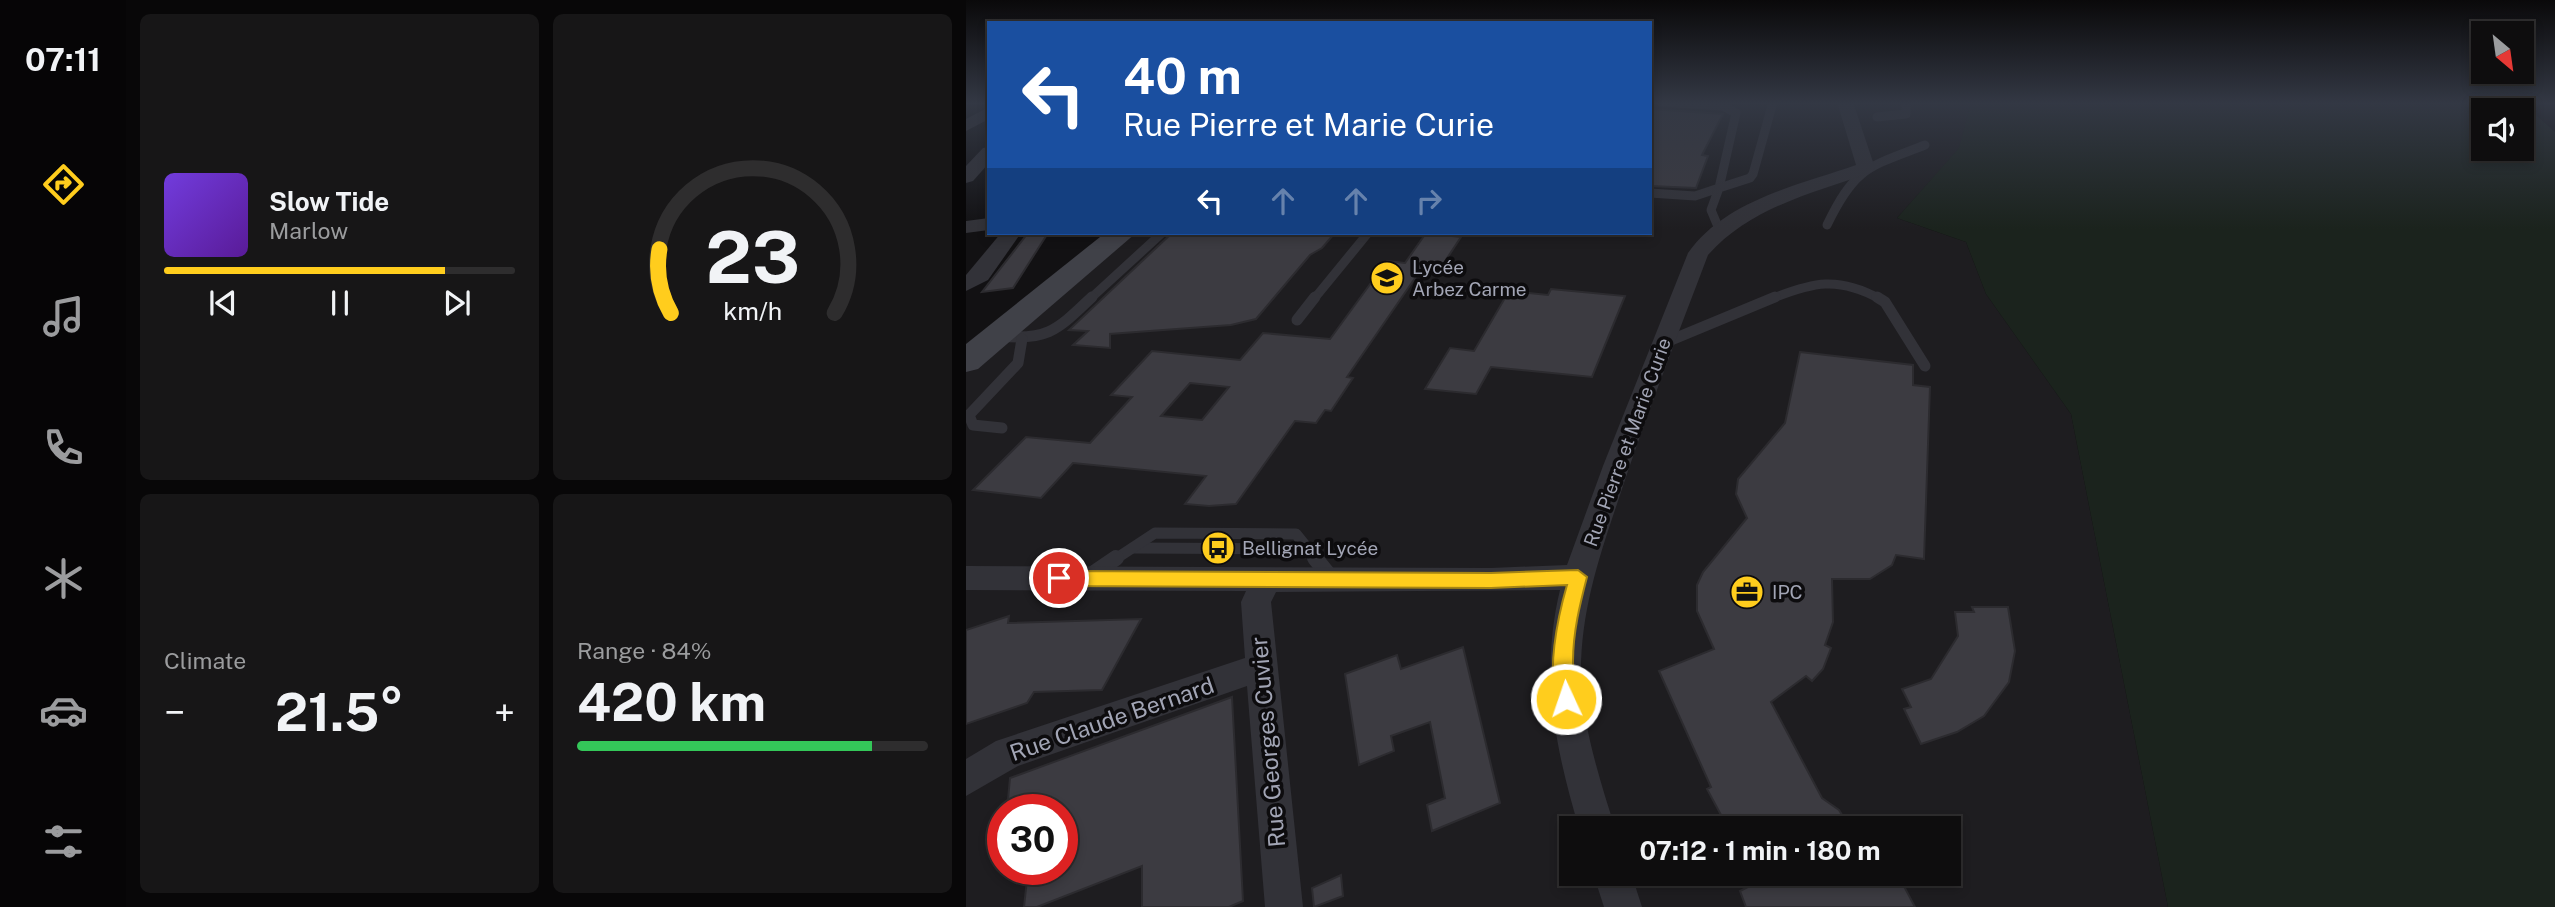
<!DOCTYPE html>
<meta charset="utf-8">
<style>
:root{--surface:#0e0d0e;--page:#171617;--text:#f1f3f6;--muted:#9b9c9e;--line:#2e2d2e;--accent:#ffcd1d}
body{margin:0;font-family:"Public Sans",sans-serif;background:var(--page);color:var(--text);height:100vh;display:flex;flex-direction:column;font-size:26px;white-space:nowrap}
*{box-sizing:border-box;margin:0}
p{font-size:23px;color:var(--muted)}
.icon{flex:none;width:38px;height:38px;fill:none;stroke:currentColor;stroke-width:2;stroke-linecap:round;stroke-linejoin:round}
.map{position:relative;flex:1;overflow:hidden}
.side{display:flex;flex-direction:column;gap:14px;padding:14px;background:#080708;width:840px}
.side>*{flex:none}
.hud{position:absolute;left:21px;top:21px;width:665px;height:214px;border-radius:0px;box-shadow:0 4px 10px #0003,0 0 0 2px var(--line);background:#1a4fa0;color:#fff;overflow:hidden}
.needle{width:46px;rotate:151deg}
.controls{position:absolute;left:1505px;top:21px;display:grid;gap:14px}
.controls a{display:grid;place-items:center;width:63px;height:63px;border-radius:0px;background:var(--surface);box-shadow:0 4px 10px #0003,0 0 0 2px var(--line);font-size:35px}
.speed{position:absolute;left:21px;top:794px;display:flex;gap:14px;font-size:35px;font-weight:700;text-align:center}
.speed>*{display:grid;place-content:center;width:91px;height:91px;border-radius:50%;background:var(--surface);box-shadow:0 4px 10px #0003,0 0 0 2px var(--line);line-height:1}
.speed .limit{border:10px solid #d22;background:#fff;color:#111}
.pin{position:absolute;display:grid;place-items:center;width:60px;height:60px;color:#fff;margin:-30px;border:4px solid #fff;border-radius:50%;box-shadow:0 2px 7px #0007}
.me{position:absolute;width:77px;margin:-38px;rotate:357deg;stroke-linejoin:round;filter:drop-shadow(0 0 5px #0008)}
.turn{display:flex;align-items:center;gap:24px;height:147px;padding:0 21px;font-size:32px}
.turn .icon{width:91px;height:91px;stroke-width:2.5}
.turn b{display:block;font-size:49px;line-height:60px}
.lanes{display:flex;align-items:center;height:66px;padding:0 21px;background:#0003;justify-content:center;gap:35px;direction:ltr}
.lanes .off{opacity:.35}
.big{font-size:52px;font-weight:700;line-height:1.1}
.side .card{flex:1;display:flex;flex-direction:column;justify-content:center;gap:10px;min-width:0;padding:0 24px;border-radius:10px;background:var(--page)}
.side .dial{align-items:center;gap:0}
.dial svg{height:182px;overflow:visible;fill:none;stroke:var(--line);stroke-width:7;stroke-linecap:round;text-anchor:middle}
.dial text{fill:var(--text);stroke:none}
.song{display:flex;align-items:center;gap:21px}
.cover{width:84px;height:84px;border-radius:10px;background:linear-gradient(135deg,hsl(260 70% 55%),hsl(270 70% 35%))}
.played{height:7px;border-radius:4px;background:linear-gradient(90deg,var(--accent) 80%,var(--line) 80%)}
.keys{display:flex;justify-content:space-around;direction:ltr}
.heat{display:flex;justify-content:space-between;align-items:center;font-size:38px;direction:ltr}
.charge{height:10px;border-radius:5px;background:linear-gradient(90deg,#34c759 84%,var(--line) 0)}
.side .tiles{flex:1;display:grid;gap:14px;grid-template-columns:repeat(2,1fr)}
.trip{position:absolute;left:593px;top:816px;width:402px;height:70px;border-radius:0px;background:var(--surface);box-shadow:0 4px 10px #0003,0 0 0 2px var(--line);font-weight:700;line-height:70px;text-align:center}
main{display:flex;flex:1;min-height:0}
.tabs{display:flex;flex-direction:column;width:126px;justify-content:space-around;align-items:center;background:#060506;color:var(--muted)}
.tabs .icon{width:49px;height:49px}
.tabs .on{color:var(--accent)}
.tabs b{font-size:32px;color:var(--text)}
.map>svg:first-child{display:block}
</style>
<main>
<nav class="tabs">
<b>07:11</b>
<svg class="icon on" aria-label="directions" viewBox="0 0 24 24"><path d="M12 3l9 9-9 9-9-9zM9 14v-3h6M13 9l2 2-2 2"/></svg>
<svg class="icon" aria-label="music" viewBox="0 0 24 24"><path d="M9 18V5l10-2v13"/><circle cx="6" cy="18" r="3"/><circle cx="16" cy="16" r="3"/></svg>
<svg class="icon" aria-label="phone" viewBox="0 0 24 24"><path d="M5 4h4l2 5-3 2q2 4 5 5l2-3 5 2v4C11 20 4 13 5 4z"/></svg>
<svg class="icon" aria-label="climate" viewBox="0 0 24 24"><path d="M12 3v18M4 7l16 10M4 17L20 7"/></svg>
<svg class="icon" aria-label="car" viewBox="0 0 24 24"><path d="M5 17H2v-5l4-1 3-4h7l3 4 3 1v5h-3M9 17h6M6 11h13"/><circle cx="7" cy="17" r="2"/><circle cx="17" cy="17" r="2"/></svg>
<svg class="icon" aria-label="filters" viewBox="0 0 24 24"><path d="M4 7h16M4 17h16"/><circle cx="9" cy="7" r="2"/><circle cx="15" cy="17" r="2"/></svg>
</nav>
<section class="side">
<div class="tiles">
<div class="card">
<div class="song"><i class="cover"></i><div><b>Slow Tide</b><p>Marlow</p></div></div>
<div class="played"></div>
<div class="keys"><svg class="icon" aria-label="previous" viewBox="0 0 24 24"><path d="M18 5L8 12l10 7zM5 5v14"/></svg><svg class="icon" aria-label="pause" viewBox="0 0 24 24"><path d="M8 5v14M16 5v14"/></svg><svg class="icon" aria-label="next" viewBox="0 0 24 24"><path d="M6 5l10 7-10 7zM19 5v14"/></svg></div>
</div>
<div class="card dial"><svg viewBox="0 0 100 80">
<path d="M14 69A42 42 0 1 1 86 69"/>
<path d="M14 69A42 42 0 0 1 9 41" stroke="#ffcd1d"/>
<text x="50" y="56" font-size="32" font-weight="700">23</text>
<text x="50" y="72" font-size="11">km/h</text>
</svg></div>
<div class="card"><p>Climate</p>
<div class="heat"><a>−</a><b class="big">21.5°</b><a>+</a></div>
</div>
<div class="card"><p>Range · 84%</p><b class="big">420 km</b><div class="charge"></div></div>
</div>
</section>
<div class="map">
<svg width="1589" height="907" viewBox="0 0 1589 907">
<rect width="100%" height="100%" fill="#121113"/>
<path fill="#1e1d20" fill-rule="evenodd" d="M684,102H1005L994,148L931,218L1000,242L1020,294L1105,414L1202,907H0V367L146,233H684ZM37,810H96V870H37ZM606,828H984V873H606Z"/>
<path fill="#1b231d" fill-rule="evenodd" d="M1005,102H1555L1589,132V907H1202L1105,414L1020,294L1000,242L931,218L993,148ZM1517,110H1556V149H1517Z"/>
<g fill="#3c3b41" stroke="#2c2b2f" stroke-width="2" fill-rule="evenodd">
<polygon points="684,109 757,114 736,155 742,156 730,188 684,186"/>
<polygon points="62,233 82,233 47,288 16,292"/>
<polygon points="206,233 369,233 356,248 344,255 290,319 265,325 144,334 144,348 107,345 122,331 103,330"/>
<path d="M460,233L495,237L474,269L456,268L381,377L387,378L365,411L359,410L350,423L329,421L270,504L243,506L219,504L240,476L107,463L75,498L7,490L60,437L124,443L166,397L145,395L186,351L274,360L297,333L364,339L421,261L439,263ZM224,383L263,387L236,420L195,416Z"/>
<polygon points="585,289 659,296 626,377 525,367 510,394 459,389 484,348 508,351 543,291 582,295"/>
<polygon points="834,352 947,365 947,385 964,387 958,559 930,555 926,565 904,579 866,579 867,622 859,645 865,648 857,669 846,681 840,676 805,702 856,798 873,810 884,828 793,828 789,820 774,828 762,828 741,789 745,787 693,671 748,649 731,611 731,585 737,572 781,518 770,494 772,479 819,423"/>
<polygon points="1006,607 1042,607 1049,651 1043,682 1018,716 991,732 955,744 938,709 945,707 936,689 965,679 992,636 989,612 1008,612"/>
<polygon points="43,616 42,623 175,619 136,690 68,692 61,703 0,724 0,630"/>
<polygon points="497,647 534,803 466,831 461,805 479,798 464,722 425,736 428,751 393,765 379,674 431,655 435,669"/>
<polygon points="266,697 277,901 263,907 176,907 176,866 71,907 58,907 62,870 96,870 96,810 41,810 44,778"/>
<polygon points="809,873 931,873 949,907 780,907 774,891"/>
<polygon points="375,875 377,896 348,907 346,888"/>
</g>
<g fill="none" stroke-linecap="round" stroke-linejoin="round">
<g stroke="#323238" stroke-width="9">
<polyline points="911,117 940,114 940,102"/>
<polyline points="684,193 729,196 753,188 770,113 757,106 695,102"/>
<path d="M861,225C889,167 902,167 959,145"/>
<polyline points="753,229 745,210 753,188 784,178 787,174 807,102"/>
<polyline points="124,299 196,233"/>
<polyline points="348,299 402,233"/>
<path d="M805,299C847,282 872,276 914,299"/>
</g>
<g stroke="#323238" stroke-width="11">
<polyline points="911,297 919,302 959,366"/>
<polyline points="331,320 349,297"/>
<path d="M34,336C83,341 92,329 126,297"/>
<polyline points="698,343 809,297"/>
<polyline points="36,428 7,425 3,415 52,363 56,339"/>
<polyline points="167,548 342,549"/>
<polyline points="148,560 189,533 330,534 351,560"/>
</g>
<g stroke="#323238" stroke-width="16">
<polyline points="349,558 366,579"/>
<polyline points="125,575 150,558"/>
</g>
<g fill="#323238" fill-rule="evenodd">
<path d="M871,102H887L909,168L906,172C847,193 785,207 742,255C711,337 679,418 652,501C633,557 615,611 615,672C616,725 633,777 649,828H613C589,748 574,673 594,590L310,592L305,602L337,907H299L281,686L52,766L0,796V759L30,741L279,658L275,602L280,591L0,590V566L525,568L601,565L637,466L722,253C759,200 833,185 890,165Z"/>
<polygon points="23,107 23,119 0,131 0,119"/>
<polygon points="23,147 23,163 7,181 0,183 0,166 17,148"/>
<polygon points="23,218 23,230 0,233 0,221"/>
<polygon points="35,233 55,233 22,280 0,291 0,275"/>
<polygon points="627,873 665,873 676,907 638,907"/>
</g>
<polygon fill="#404148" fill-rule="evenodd" points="139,233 170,233 12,369 0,372 0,344"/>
</g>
<linearGradient id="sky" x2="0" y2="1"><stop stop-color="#0a090a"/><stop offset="0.45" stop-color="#333844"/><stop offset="1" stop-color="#333844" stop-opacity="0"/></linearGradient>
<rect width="1589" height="229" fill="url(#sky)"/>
<path fill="#ffcd1d" stroke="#a68513" stroke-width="2" d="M612,570L621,577C614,604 607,632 607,661C607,676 613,692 607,706L600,709L593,706C579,675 592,616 601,585L525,588L93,586L84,578L93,571L525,573Z"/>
<defs>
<symbol id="school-disc" viewBox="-11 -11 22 22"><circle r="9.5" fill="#ffcd1d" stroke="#0d0c0e"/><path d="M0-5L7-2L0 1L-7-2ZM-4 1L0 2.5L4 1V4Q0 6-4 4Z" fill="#111"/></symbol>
<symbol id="bus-disc" viewBox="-11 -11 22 22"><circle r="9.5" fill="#ffcd1d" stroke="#0d0c0e"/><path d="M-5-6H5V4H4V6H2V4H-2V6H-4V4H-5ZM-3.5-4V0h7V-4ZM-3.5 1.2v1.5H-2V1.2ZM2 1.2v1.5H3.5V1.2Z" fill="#111"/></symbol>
<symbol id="office-disc" viewBox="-11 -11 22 22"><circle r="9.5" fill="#ffcd1d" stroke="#0d0c0e"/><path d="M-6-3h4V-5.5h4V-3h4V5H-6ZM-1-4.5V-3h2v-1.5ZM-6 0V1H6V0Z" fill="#111"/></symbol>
</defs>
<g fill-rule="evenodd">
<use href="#school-disc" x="402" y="259" width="38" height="38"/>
<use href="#bus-disc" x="233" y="529" width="38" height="38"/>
<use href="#office-disc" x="762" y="573" width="38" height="38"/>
</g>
<g text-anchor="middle" stroke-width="7" stroke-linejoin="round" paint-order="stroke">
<g font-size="19" fill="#a2a5b5" stroke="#0d0c0e" text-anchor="start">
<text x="446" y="274">Lycée<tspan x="446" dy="22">Arbez Carme</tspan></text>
<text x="276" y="555">Bellignat Lycée</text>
<text x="806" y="599">IPC</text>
</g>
<g font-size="19" fill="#a2a5b5" stroke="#0d0c0e">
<text transform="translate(661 442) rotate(-70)" y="7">Rue Pierre et Marie Curie</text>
</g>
<g font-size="23" fill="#a2a5b5" stroke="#0d0c0e">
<text transform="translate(146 719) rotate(-19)" y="8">Rue Claude Bernard</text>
<text transform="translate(302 742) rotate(-95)" y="8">Rue Georges Cuvier</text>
</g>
</g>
</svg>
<div class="controls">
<a><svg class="needle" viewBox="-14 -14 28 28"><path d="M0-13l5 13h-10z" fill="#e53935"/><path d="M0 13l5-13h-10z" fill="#9b9c9e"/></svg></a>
<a><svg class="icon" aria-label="sound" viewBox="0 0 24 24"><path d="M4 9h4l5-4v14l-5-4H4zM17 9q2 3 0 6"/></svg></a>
</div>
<div class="speed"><div class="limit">30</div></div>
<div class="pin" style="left:93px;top:578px;background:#d93025"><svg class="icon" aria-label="arrive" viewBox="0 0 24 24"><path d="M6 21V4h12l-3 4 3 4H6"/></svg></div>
<svg class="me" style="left:600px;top:699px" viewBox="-20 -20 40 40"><circle r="17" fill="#ffcd1d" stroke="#fff" stroke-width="3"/><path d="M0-11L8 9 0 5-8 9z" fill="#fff"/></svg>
<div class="trip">07:12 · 1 min · 180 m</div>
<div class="hud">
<div class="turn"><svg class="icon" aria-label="left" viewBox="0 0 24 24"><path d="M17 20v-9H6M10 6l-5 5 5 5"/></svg><div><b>40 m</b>Rue Pierre et Marie Curie</div></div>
<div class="lanes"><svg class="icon" aria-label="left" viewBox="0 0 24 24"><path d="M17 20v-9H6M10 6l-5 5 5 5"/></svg><svg class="icon off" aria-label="ahead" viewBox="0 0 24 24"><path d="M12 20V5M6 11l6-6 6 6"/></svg><svg class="icon off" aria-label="ahead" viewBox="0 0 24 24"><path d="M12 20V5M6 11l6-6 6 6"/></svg><svg class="icon off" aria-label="right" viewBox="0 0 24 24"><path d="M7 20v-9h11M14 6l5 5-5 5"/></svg></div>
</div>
</div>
</main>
